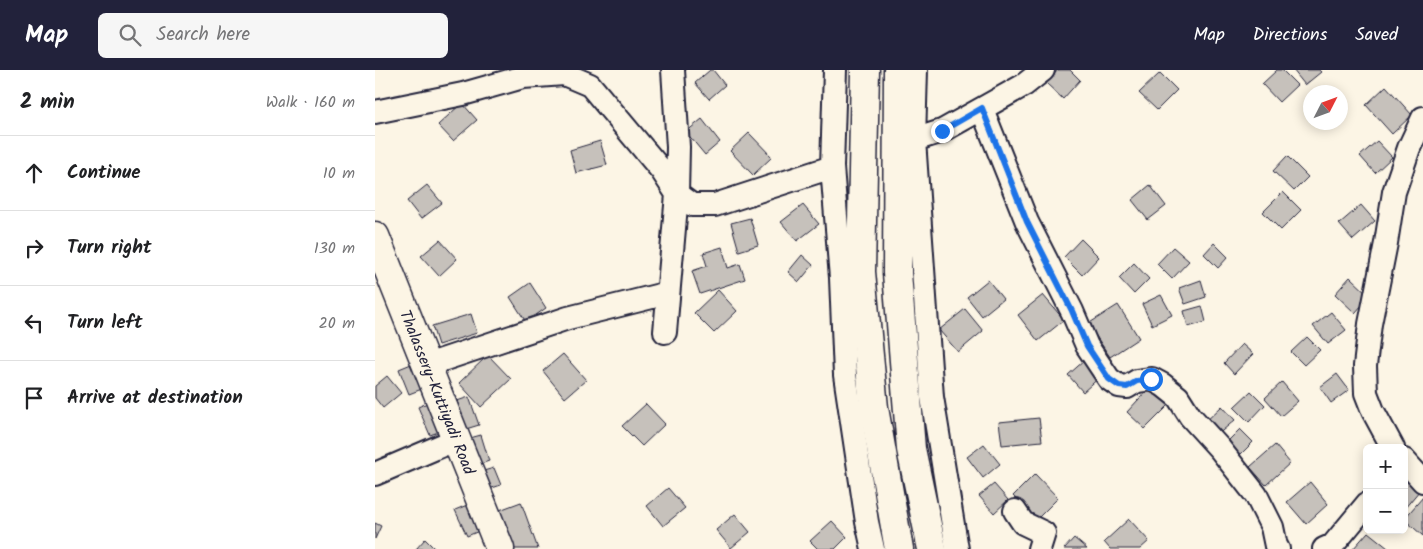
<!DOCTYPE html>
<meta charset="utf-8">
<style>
body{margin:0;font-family:Kalam,sans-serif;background:#f6f6f6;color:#202124}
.controls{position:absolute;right:15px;bottom:15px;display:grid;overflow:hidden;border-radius:8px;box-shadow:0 2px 12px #0003}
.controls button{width:45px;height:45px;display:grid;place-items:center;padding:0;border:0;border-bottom:1px solid #e0e0e0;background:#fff;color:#202124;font:25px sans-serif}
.compass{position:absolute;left:928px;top:15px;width:45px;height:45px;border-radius:50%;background:#fff;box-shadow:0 2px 12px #0003;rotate:48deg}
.stop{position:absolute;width:15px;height:15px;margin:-11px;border:4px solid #1a73e8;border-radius:50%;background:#fff}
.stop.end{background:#1a73e8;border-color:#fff;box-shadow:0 1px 5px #0008}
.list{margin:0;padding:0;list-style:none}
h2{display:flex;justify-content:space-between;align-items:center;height:65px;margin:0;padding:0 20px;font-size:21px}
h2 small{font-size:16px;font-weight:400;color:#757577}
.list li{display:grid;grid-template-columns:32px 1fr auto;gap:15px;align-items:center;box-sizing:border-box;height:75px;padding:0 20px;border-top:1px solid #e0e0e0}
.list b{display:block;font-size:19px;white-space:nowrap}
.list em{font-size:16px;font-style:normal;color:#757577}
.icon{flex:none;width:28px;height:28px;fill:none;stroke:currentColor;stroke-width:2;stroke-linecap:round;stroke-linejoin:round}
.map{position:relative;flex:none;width:1048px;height:479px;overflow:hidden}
header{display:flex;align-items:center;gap:30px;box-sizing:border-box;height:70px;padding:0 25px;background:#22223b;color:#fff}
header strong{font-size:24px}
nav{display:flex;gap:28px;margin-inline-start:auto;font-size:18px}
.search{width:350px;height:45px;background:#f6f6f6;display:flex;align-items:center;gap:12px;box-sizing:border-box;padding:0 18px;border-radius:8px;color:#757577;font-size:19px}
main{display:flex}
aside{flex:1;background:#fff}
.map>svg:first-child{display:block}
</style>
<header>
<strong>Map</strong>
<div class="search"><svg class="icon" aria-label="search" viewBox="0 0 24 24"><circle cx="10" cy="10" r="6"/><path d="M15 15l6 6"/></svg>Search here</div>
<nav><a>Map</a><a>Directions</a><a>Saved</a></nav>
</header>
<main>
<aside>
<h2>2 min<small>Walk · 160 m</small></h2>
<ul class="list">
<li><svg class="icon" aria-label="ahead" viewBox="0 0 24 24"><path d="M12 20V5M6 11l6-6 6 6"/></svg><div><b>Continue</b></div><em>10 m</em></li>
<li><svg class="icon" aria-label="right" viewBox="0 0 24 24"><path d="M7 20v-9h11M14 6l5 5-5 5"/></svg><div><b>Turn right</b></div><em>130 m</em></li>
<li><svg class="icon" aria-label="left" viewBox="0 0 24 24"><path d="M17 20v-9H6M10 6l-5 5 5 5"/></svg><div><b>Turn left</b></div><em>20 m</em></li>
<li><svg class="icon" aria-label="arrive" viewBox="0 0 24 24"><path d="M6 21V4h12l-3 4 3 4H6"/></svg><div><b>Arrive at destination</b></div></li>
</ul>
</aside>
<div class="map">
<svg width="1048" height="479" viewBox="0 0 1048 479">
<rect width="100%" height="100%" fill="#fcf5e5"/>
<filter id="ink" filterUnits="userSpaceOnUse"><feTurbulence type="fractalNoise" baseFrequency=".02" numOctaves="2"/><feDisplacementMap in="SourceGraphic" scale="10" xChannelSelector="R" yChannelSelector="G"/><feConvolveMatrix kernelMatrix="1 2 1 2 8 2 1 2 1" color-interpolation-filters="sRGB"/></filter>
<g filter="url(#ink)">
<path fill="#c6c1bb" stroke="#22223b" d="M335,0H338L350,15L334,29L320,13Z
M683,0H695L705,10L688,29L671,13Z
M902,0H907L922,15L904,32L887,14Z
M918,0H944L946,2L930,15Z
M785,3L802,20L782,40L764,23Z
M1011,16L1037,45L1017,64L991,35Z
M87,33L102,50L78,71L63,55Z
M327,49L345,72L330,85L311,62Z
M374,63L397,87L378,105L355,81Z
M225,71L232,95L201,103L195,80Z
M1002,71L1017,87L1000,103L985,86Z
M912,86L933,107L919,121L898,101Z
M52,115L67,133L46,149L32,131Z
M775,115L791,136L773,150L757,130Z
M908,122L926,140L906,160L888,142Z
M428,135L444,154L422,171L406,152Z
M986,135L1000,151L978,170L964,154Z
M375,148L383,175L364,181L356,153Z
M706,169L724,187L707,205L689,187Z
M65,170L82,189L64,206L46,186Z
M839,173L853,187L843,198L829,184Z
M347,177L353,198L365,194L370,209L325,224L317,201L332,196L328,183Z
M798,177L814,191L797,209L782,194Z
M427,185L438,195L424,212L413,202Z
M759,193L774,209L759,224L744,208Z
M975,207L995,226L980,243L960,224Z
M613,210L628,229L607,246L592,227Z
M826,210L831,227L810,234L804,218Z
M155,213L171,238L151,252L135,227Z
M343,220L362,241L339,263L319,243Z
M668,225L689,250L663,271L643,245Z
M786,225L797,245L777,255L767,234Z
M743,235L764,268L735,287L713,254Z
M827,236L831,252L813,257L809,241Z
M590,239L608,261L583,282L564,260Z
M956,242L971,260L953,274L938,256Z
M96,244L102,263L63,275L57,256Z
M932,267L945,280L929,295L916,282Z
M867,274L878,284L859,304L849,293Z
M188,284L211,310L190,328L168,301Z
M113,285L136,309L106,337L84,313Z
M711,289L726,306L708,322L693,305Z
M41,292L52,317L34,324L24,299Z
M962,304L974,320L956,333L945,317Z
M12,306L26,323L8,338L0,328V316Z
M907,312L923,331L906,346L890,328Z
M775,317L794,335L770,359L752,342Z
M876,321L890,335L874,352L859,337Z
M94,327L104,355L91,359L82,331Z
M57,331L69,360L55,365L43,337Z
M271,334L290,354L267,376L247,356Z
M847,336L860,350L841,366L829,353Z
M664,348L667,371L627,375L624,352Z
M865,359L878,372L862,388L849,375Z
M106,365L114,391L103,395L95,368Z
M609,374L625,394L608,408L592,387Z
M900,375L915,393L891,415L875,397Z
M119,398L126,415L111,420L105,402Z
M660,404L683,428L662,449L638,426Z
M1029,407L1045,420L1029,439Z
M935,412L953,434L931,454L912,432Z
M619,414L633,430L619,443L604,426Z
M293,418L310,438L288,456L272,436Z
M1048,427V466L1029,449Z
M146,432L163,479H136L122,441Z
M97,433L109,459L92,466L80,440Z
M360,444L375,462L356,478L341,460Z
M754,449L774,471L765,479H735L729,472Z
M457,451L472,467L460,479H443L435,471Z
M0,453L6,456L0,469Z
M993,462L1013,478L1012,479H978Z
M699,468L712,479H689Z
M50,469L60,479H41Z"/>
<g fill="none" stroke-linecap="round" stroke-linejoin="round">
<g stroke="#22223b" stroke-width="26">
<path id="minor" d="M460,0L457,97L466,208L470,305L492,452L498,479
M541,0L539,70L557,327L582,479
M607,39L652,152L697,241L712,276L734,309L744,316L752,317L762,311L777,309L788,315L803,327L815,346L845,379L881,425L897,457L901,476L903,479
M0,42L88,24L148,7L189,4L215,15L287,101L302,124L317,135H340L457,97
M539,70L567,61L649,15L668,0
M290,262L302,124L303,77L298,0
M52,295L193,248L293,223
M1018,378L998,341L991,323L990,296L995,254L1011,173L1019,122L1034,78L1048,48
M1029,390L1048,411
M0,404L82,369
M640,441L648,453L669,463L664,479
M949,479L958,475L992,434"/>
</g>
<g stroke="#22223b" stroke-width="31">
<path id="major" d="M0,166L125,479"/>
</g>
<g stroke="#22223b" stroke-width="31">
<path id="highway" d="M490,0L486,202L499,338L524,479
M523,0L522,203L536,379L557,479"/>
</g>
<use href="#minor" stroke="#fcf5e5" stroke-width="22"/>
<use href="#major" stroke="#fcf5e5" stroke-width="28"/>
<use href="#highway" stroke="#fcf5e5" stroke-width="28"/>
</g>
</g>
<g fill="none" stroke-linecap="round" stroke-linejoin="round" filter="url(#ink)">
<path stroke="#1a73e8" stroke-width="6" d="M567,61L607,38L652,152L697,241L712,276L734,309L744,316L752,317L762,311L776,309"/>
</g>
<g text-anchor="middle" stroke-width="4.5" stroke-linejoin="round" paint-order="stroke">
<g font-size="16" fill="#22223b" stroke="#fcf5e5">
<text transform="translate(63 322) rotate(68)" y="6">Thalassery-Kuttiyadi Road</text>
</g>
</g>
</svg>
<div class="controls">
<button>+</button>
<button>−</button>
</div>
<svg class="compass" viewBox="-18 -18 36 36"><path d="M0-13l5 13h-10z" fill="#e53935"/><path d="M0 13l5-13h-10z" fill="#757577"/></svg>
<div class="stop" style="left:776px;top:309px"></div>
<div class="stop end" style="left:567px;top:61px"></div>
</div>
</main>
